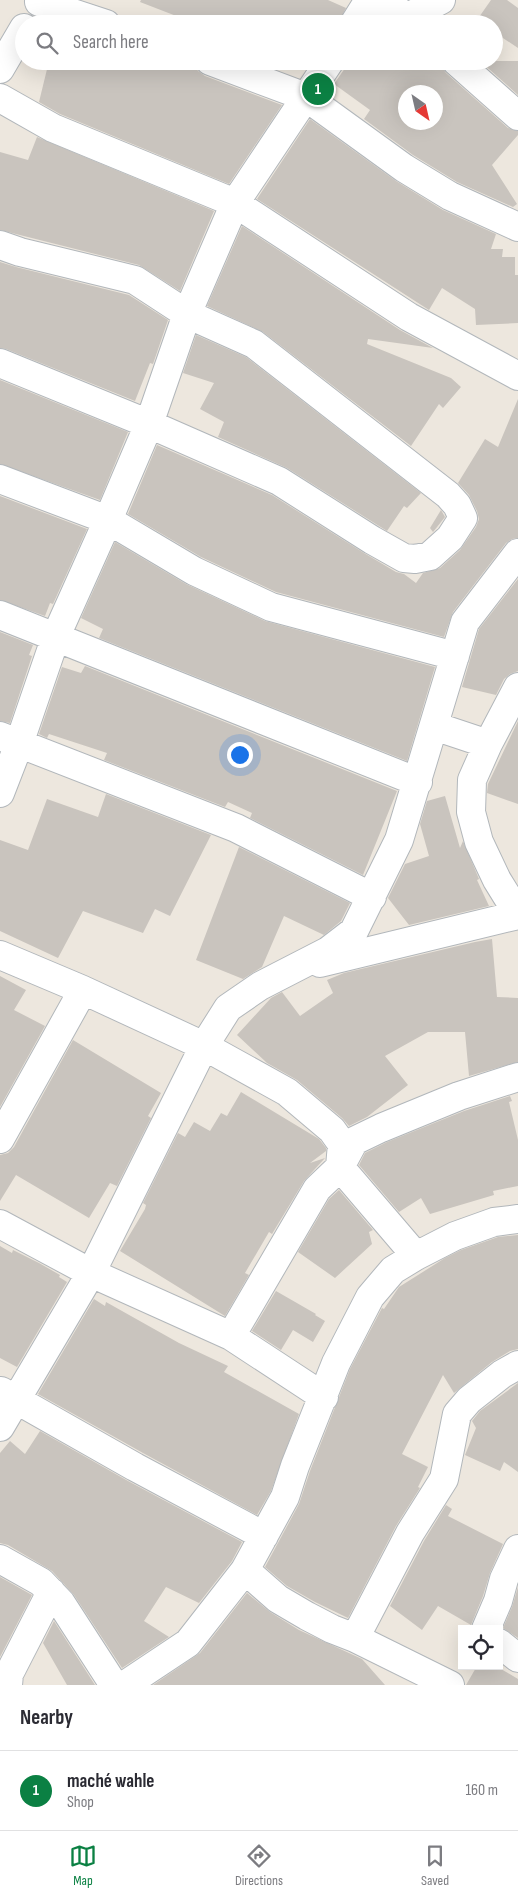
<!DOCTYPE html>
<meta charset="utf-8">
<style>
body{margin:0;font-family:"Sofia Sans Condensed",sans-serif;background:#f2f2f3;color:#2b2b33}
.controls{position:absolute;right:15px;bottom:15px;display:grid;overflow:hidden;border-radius:0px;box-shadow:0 5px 20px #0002}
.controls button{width:45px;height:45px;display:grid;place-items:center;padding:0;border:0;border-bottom:1px solid #e1e1e2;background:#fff;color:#2b2b33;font:25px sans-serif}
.compass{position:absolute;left:398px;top:85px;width:45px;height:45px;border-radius:50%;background:#fff;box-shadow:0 5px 20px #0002;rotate:146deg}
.you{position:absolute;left:239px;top:754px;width:18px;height:18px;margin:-12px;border:4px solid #fff;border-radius:50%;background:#1a73e8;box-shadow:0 0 0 8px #1a73e833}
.badge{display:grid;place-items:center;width:32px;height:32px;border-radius:50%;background:#0b8043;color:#fff;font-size:16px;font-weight:700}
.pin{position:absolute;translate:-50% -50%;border:2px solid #fff;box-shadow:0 1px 5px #0006}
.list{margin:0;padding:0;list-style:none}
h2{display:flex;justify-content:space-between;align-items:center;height:65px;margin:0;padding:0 20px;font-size:21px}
h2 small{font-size:16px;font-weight:400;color:#7c7c81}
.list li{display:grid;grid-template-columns:32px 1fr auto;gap:15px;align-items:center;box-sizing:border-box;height:80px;padding:0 20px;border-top:1px solid #e1e1e2}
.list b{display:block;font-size:19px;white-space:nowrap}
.list p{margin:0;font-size:16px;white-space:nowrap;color:#7c7c81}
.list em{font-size:16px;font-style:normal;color:#7c7c81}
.icon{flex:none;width:28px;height:28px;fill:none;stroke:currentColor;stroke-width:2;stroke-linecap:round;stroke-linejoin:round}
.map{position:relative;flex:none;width:518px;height:1685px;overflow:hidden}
.search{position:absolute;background:#fff;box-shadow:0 5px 20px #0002;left:15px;right:15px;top:15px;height:55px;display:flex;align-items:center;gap:12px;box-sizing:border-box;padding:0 18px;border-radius:28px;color:#7c7c81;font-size:19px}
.sheet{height:145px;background:#fff}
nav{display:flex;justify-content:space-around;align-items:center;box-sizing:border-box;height:70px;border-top:1px solid #e1e1e2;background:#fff;font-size:14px;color:#7c7c81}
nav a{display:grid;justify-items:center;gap:2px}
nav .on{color:#0b8043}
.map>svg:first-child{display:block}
</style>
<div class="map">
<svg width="518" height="1685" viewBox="0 0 518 1685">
<rect width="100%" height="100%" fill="#ede7de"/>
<path fill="#c9c4be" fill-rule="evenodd" d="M141,0H328L346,8L338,24H197L140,2Z
M491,0H507L518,8V48L494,32V24H482L477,20Z
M49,61H177L196,67L198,71L205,76L282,105L229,184L60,114L39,102Z
M350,61H441V66L446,73L508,128L518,131V135L492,165L517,204L513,207L457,182L413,155L364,119L370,110L334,84ZM406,92H436V122H406Z
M480,61H518V95Z
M310,119L396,181L443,210L496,234L491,249H503L502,257H515V275H518V323L476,325L475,309L442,288L429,310L257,199Z
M37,137L214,211L180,291L139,265L0,230V152L28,160Z
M242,226L400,330L433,348L368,339L367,344L451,378L461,387L443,408L439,404L411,446L263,332L207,306Z
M0,262L16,267L129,295L168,320L153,364L150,363L135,401L6,349L0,348Z
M196,335L246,357L421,493L407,508L404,506L387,531L287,468L218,437L224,422L200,409L214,383L183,373Z
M0,380L128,432L100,500L0,464Z
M518,399V538L512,539L506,543L453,612L444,637L276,592L201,557L128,514L157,445L272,495L364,553L396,572L404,574L416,583L423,573L440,568L460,550L476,527L479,519L477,511L469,495L458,483L485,439L498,447Z
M0,496L87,529L53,604L50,603L45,616L0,600Z
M441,510L445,517L433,532L430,528Z
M115,542L186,584L265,621L435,667L407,761L99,638L103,629L81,618Z
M518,579V671L510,674L504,679L496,695L462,687L479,629Z
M0,632L33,645L29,655L32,656L10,723L0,721Z
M85,666L397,791L363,875L250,818L252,813L228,802L225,807L104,760L107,753L49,734L47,738L39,734L62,667L81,673Z
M518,721V804L487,793L488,784Z
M106,794L211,835L170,916L155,909L143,933L83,911L58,958L0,931V840L28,850L47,799L98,817Z
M445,796L460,848L463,841L479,879L477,880L489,906L409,925L388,898L405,864L429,856L420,824L427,801Z
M239,847L350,903L341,921L324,935L284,916L262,967L243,979L196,960Z
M492,939L497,997L518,998V1062L469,1076L465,1032H428L385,1056L408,1085L367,1117L349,1126L342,1118L297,1080L267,1063L237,1035L271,998L282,992L300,1016L333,993L327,980L344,973L475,942Z
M0,976L26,990L14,1010L45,1026L0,1107Z
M73,1040L161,1093L148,1116L151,1118L117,1186L110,1183L89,1218L16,1175L0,1201V1155L8,1153L14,1147Z
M241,1092L319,1139L326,1148V1151L310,1163L325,1158L304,1181L272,1234L269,1232L245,1273L249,1275L225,1316L120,1251L145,1209L146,1205L143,1203L178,1133L185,1137L194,1122L210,1131L221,1113L227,1116Z
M510,1096L512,1101L509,1102L518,1140V1186L493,1191L494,1195L430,1214L421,1198L399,1212L359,1165L365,1153L387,1142L464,1111Z
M339,1190L373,1230L369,1232L372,1244L335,1278L298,1252L329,1199Z
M518,1235V1349L510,1351L492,1362L454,1393L443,1375L402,1454L428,1467L418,1487L420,1488L396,1526L348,1618L315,1602L287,1586L265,1567L299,1504L310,1471L350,1369L382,1308L384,1309L399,1287L445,1258L461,1250L498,1237Z
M0,1246L12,1253L13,1250L39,1263L60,1275L59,1277L67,1282L17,1367L0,1358Z
M276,1291L316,1314L315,1315L325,1321L313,1342L293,1330L281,1350L252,1331Z
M94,1299L105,1306L106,1302L179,1343L228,1366L224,1372L299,1414L271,1491L257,1515L143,1453L38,1394Z
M518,1383V1472L504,1462L500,1471L465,1455L476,1428L472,1421L480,1411Z
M40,1431L128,1481L242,1542L232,1561L199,1603L166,1587L144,1621L169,1637L122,1668L74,1595L52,1571L8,1545L0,1543V1453L10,1441L25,1454Z
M446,1505L452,1509L448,1516L503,1544L490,1573L483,1596L471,1625L438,1606L422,1630L390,1606L424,1541Z
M0,1577L32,1595L0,1657Z
M518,1587V1638L503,1628L512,1607Z
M247,1593L270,1612L299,1630L362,1659L385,1685H153L200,1653Z
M54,1621L95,1685H67L43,1643Z
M499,1663L503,1666L501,1669L518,1679V1685H466L477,1666H499Z"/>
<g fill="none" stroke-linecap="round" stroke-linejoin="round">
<g stroke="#b2b7bb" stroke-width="30">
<path id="minor" d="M379,0L408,17L416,24
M39,2L106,24
M408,17L441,0
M354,24L369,0
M210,61L306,97L404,168L450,196L518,227
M456,61L518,116
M0,69L24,28
M0,98L53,128L235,203L409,317L518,376
M0,245L20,252L135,280L187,314L254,344L448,495L457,505L463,518L450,538L430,556L415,559L404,558L372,540L279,481L149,424L0,363
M0,479L108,520L194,571L271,607L455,656
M0,615L418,782
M518,687L488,744L472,780L471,812L479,842L497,880L518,914
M434,726L488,744
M0,736L236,828L372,897
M0,793L19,744L56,636L108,520L149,424L187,314L235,203L330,61
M0,955L83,990L204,1046L287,1092L332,1130L342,1144L340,1167L416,1256
M320,963L518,915
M0,1139L83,990
M0,1224L91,1273L231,1336L324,1397
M231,1336L317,1189L340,1167L354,1141L381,1128L459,1096L518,1077
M1,1391L135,1467L264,1536
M0,1427L91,1273L204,1046L228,1008L260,986L328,951L354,931L399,840L465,622L518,553
M0,1559L41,1582L61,1603L114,1685
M245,1570L278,1599L307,1616L332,1629L355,1638L450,1685
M486,1629L498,1601L504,1579L518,1549
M355,1638L410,1533L444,1479L457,1414L469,1400L502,1374L518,1365
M499,1643L518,1658
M8,1685L9,1674L51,1592
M125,1685L188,1643L245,1570L285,1497L295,1466L336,1363L370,1297L393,1270L416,1256L455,1236L494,1222L518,1219"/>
</g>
<use href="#minor" stroke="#fff" stroke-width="28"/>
</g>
</svg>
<div class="controls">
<button><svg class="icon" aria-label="locate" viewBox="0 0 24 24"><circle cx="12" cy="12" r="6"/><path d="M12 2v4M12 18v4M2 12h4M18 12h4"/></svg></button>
</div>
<svg class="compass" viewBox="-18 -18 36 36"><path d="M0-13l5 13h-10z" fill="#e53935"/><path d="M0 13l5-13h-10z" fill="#7c7c81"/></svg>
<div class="you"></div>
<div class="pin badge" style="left:318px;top:89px">1</div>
<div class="search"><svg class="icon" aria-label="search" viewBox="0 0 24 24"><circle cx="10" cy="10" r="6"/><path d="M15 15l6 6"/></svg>Search here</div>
</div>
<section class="sheet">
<h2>Nearby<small></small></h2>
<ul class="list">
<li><span class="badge">1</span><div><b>maché wahle</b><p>Shop</p></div><em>160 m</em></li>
</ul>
</section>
<nav>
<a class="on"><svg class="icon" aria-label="map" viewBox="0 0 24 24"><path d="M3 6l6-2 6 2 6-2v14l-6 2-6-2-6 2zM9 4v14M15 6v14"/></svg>Map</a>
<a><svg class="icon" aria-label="directions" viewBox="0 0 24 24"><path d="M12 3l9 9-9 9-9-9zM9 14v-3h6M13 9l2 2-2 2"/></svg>Directions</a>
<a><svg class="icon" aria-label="saved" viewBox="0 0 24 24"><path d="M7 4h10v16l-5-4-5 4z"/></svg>Saved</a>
</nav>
